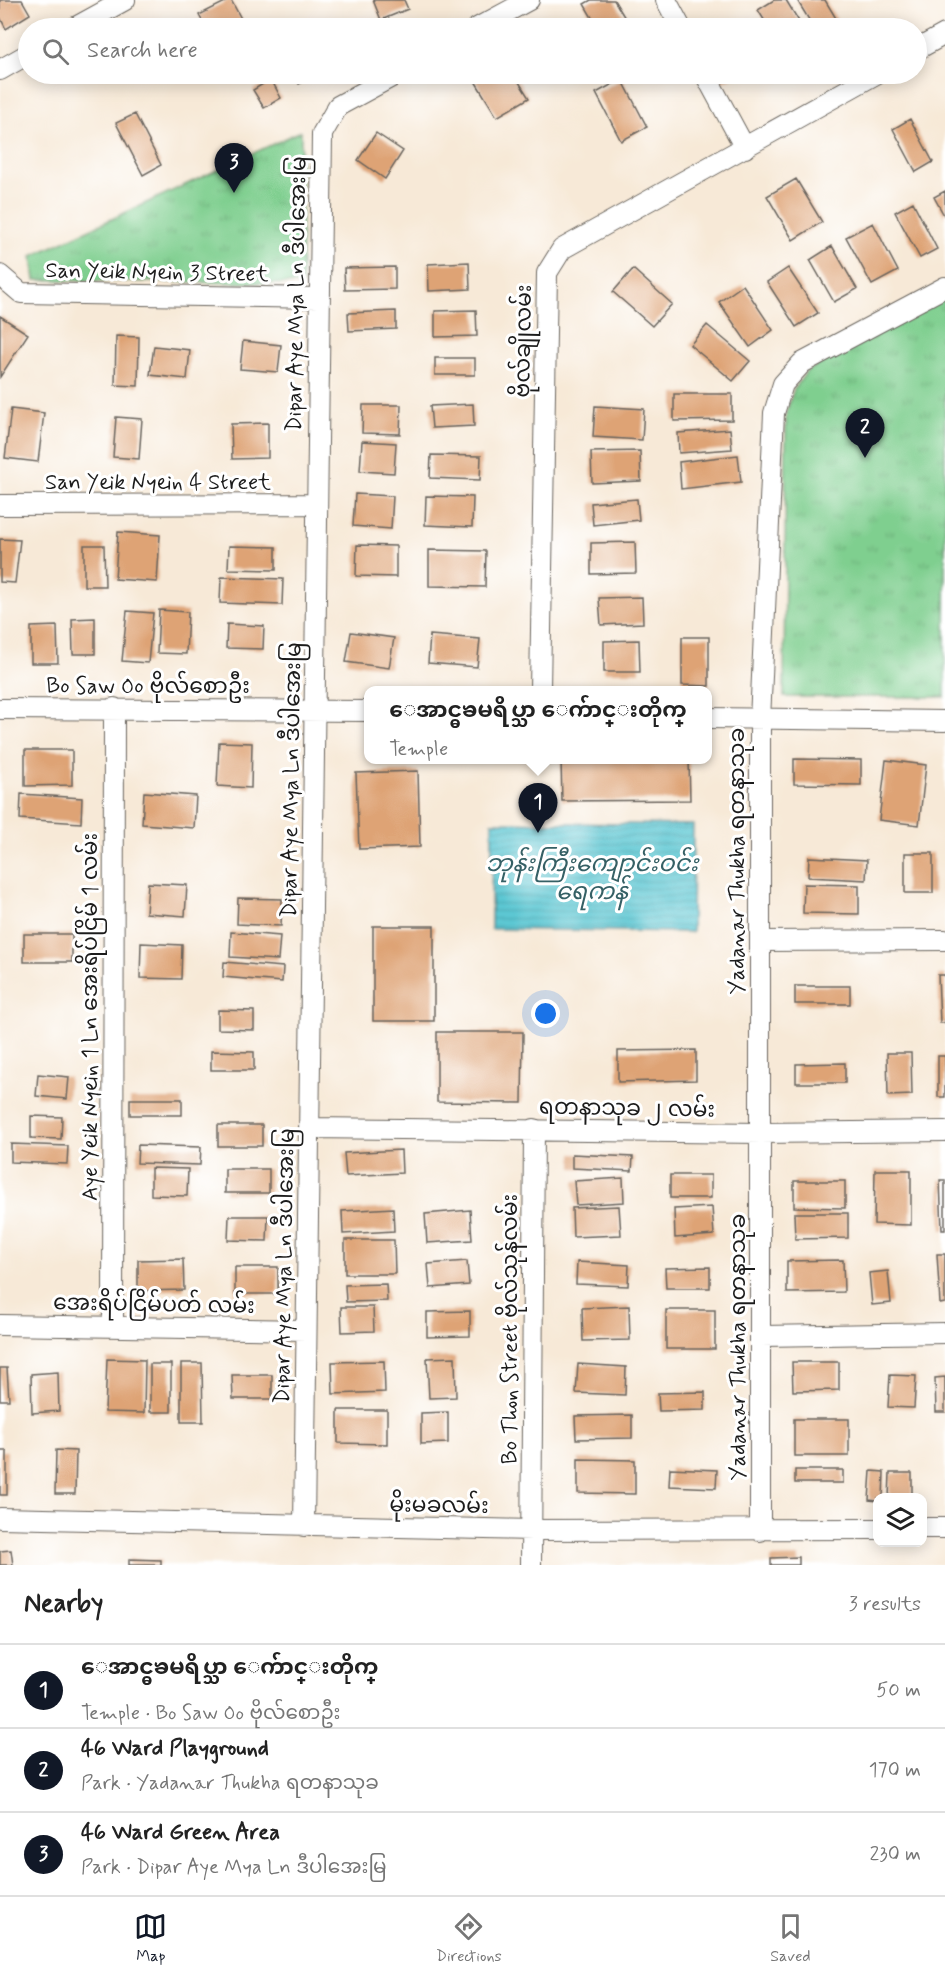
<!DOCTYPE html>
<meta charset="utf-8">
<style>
body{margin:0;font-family:Mynerve,"Noto Sans Myanmar",sans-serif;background:#f2f2f2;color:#222}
.controls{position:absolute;right:18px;bottom:18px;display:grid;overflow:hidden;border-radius:12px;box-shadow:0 3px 15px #0003}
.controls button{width:54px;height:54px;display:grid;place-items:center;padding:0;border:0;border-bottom:2px solid #e0e0e0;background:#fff;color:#222;font:30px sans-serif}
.you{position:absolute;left:546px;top:1014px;width:21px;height:21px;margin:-15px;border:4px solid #fff;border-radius:50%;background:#1a73e8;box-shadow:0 0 0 9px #1a73e833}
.badge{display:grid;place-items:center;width:39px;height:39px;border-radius:50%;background:#111827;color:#fff;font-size:20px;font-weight:700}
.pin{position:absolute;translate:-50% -50px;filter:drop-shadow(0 2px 3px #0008)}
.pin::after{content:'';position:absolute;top:32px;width:21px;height:18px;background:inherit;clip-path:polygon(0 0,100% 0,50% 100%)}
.popup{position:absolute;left:364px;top:686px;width:348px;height:78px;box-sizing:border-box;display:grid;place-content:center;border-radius:12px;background:#fff;filter:drop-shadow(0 2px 4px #0005);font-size:20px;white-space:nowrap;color:#767676}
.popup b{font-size:22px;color:#222}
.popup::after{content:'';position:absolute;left:50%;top:100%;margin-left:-12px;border:12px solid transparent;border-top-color:#fff}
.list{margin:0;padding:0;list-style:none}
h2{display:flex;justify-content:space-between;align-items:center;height:78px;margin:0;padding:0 24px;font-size:26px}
h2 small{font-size:20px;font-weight:400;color:#767676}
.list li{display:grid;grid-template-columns:39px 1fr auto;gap:18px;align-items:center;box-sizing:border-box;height:84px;padding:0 24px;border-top:2px solid #e0e0e0}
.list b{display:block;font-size:22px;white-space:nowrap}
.list p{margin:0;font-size:20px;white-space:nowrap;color:#767676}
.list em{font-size:20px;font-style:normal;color:#767676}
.icon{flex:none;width:33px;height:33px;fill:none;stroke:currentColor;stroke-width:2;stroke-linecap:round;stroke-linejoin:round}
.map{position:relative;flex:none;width:945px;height:1565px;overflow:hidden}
.search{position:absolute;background:#fff;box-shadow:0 3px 15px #0003;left:18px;right:18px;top:18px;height:66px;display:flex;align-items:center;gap:15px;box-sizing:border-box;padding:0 21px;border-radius:33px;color:#767676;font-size:22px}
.sheet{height:330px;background:#fff}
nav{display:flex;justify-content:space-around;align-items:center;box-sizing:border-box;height:84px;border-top:2px solid #e0e0e0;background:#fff;font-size:16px;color:#767676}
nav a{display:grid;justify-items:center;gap:3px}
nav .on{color:#111827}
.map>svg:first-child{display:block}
</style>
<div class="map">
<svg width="945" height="1565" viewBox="0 0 945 1565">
<defs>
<pattern id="grass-tufts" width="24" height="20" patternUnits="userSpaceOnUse" patternTransform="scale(1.5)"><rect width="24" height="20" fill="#7fcf8f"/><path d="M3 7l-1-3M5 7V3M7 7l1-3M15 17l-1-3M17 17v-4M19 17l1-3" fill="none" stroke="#6db17b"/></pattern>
<pattern id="water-rules" width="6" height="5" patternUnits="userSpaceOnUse" patternTransform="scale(1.5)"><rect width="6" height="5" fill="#5bc7d3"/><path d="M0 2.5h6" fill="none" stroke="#4faab5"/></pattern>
</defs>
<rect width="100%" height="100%" fill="#fff"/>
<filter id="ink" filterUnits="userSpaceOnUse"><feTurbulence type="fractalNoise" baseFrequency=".0167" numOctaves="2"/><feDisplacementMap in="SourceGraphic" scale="12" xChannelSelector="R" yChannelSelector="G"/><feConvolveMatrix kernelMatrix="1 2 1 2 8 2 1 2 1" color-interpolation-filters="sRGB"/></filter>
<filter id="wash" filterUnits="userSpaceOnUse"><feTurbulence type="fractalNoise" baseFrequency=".008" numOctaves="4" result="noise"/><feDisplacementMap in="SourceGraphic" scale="24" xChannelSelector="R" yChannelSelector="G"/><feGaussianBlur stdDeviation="1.35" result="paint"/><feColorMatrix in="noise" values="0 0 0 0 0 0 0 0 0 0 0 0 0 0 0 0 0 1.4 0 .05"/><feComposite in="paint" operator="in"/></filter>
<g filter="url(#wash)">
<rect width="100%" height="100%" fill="#f7e9d7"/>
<path fill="url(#grass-tufts)" stroke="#4e7656" stroke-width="1.5" d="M301,131L302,284L35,280L32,256Z
M945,297V697H784L786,413L794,389L807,371Z"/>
<path fill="url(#water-rules)" stroke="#3c7278" stroke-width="1.5" d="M492,822L693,825L692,932L491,929Z"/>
<g id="blocks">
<path fill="#dea375" d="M0,0H22L30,14L6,29L0,17Z
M229,0H231L246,28H206L199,15Z
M373,0H404L408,9L381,20Z
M591,0H614L631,28H598L584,4Z
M774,0H786L803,28H769L758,10Z
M797,0H825L840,25L834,28H814Z
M726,21L730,28H711Z
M294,74H319L299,84Z
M487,74H514L529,98L497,117L475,81Z
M717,74H740L722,82Z
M271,79L281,98L264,108L253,90Z
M622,79L647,127L621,141L596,93Z
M135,114L161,165L143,175L116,123Z
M910,119L933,162L916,172L893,129Z
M376,133L403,151L385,179L358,160Z
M796,179L822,222L793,240L767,196Z
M945,191V217L934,197Z
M913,202L937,249L920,258L895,212Z
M873,223L898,271L872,285L846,237Z
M832,246L857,289L834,302L810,260Z
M469,262L470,289L429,291L428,264Z
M395,267V289L345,290L344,268Z
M788,268L818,313L796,327L767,282Z
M633,269L672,304L652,326L613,292Z
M743,285L773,330L750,347L719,302Z
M476,310L477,336L435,337V311Z
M396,311V329L349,331L348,313Z
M0,316L28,334L0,377Z
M707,325L750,361L733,381L690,345Z
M116,336L139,337L138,386L115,385Z
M243,341L281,345L278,372L240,369Z
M154,346L190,350L187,379L150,375Z
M435,358H475V375H435Z
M674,394H732V420L674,421Z
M473,404L474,426L432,428L430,406Z
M363,405H401L400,434L362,433Z
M595,406L644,409L642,440L593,437Z
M11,409L44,413L38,462L5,458Z
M116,417L142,419L139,459L113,457Z
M268,423V458L232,459L231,424Z
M730,429L732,449L679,453L678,433Z
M362,441L396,443L394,473L360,471Z
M640,451L641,481L592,483L591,452Z
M431,455L481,456L480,480L430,478Z
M738,455L741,482L681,489L679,462Z
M355,494L393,496L391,529L353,526Z
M426,496L473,497L472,527L425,525Z
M637,499L639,520L593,525L591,503Z
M118,532L160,535L157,582L115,579Z
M0,539L20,540L15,583L0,582Z
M635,542L636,573L591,574V543Z
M84,545H104L105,586H84Z
M357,545L396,546V577L356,576Z
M229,546L276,547V570L228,569Z
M429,550L486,551L485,587L429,586Z
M221,577L283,579L282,605L220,603Z
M642,597L643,623L601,625L599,598Z
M159,610L188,612L186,654L157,653Z
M127,611L153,613L148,663L122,661Z
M95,618V654H73L72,619Z
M227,624L264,626L263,649L226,648Z
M57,626L58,663H31V627Z
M351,632L394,638L389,668L346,662Z
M430,635L480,639L477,667L428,663Z
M682,637H709V686L682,685Z
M639,640L640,672H604V641Z
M219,742L252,743L251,788L217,786Z
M25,750H72V785L25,786Z
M794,759L861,760V785L794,784Z
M561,760H689L690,800L562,801Z
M886,760L926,765L919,825L879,820Z
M418,771L420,847L359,849L356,773Z
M144,792L196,796L194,828L142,824Z
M21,794L82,798L81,823L20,819Z
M905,853H933V893H905Z
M809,857L867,860L866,880L808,877Z
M148,883L187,885L185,916L146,913Z
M804,884L859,885V914L803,913Z
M238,898L282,899L281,926L237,924Z
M373,926H434V1021H373Z
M231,932L280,936L278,960L230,957Z
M24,934H72V962H24Z
M141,943L182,945L181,979L140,978Z
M224,962L283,967L282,982L223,977Z
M938,975H945V1023H940Z
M795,986H850V1004H795Z
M218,1010L254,1011V1030L218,1029Z
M437,1032H523L522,1103L437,1102Z
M696,1050V1080L618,1082V1051Z
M211,1051L254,1052V1070H211Z
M887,1053H911L912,1095L888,1096Z
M938,1056H945V1097H938Z
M845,1063V1083H796V1064Z
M38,1074L69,1077L67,1099L36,1096Z
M130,1099H182V1115H130Z
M31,1116L62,1117L61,1139L31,1138Z
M218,1125H262V1146H218Z
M11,1144L68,1146L67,1164L11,1162Z
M138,1145L201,1147L200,1165L137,1163Z
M401,1150L402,1173L346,1176L344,1153Z
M572,1154L633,1157L632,1171L572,1168Z
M151,1168L188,1169L187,1196L151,1195Z
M225,1169H269V1193H225Z
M875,1170H911V1225L874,1224Z
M670,1175H711V1198H670Z
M623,1178L624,1202L576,1205L574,1181Z
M940,1180H945V1230H942Z
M794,1181H845V1208L794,1207Z
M619,1206L621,1235L573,1237L572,1208Z
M712,1207L714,1235L675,1238L674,1209Z
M393,1208L394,1231L343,1234L342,1211Z
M470,1210L472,1240L427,1243L425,1214Z
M794,1213H848V1238L795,1239Z
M229,1216H268L267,1241L228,1240Z
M345,1240H394L395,1274H345Z
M937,1254H945V1303L940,1304Z
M183,1259L184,1290L138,1291V1260Z
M843,1260L844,1292L787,1293V1261Z
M467,1261L469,1285L430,1288L428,1264Z
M577,1262L629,1265L628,1286L576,1284Z
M235,1267H278V1294H235Z
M710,1267V1288H666L665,1268Z
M888,1271L891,1303L872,1305L869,1273Z
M386,1284L387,1301L346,1302L345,1285Z
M629,1306L630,1340L583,1341L582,1308Z
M341,1307H373L374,1331L342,1332Z
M666,1310H715V1349H666Z
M470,1311V1336L427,1337V1312Z
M455,1357L456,1397L429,1398L427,1358Z
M107,1359L145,1360L144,1413L105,1412Z
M384,1361L385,1392L333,1394L332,1362Z
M792,1362H839V1390L793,1391Z
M181,1363H202L203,1422H181Z
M150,1364H171V1412H150Z
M578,1364L626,1367L625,1395L576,1393Z
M0,1368H7L9,1400H0Z
M58,1372L59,1411L32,1413L31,1374Z
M232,1375H272V1399H233Z
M890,1375L916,1376L914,1408L888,1407Z
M945,1377V1412H936L935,1378Z
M705,1392V1410L659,1411L658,1393Z
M338,1410H387V1444L338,1443Z
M448,1412V1443L421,1444V1413Z
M632,1415V1438L576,1439L575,1416Z
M794,1419H849V1456H794Z
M56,1450L76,1451L75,1494H55Z
M0,1451H7V1495H0Z
M578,1459L635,1460V1494L578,1493Z
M670,1468L717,1470L716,1488L669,1486Z
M795,1470H843V1483H795Z
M871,1471L884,1472L883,1498H878V1501L869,1500Z
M890,1473H912V1498H889Z
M11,1550L13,1565H0V1551Z
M799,1557V1565H771V1558Z
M129,1559L161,1560V1565H129Z"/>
</g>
</g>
<g filter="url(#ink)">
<use href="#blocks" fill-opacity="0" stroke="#69645d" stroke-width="1.5"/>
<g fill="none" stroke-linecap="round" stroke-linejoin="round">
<g stroke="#69645d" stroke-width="22">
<path id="minor" d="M666,0L681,28
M74,28L125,0
M477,28L529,0
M916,50L945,34
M0,70L28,54
M705,74L745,148
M0,275L21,293L319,298
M0,505L317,504
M540,690L547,273L562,249L876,74
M0,709L368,711
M708,718L945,721
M760,941L945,940
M309,1128L761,1133L945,1131
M0,1325L306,1330
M113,1326L114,708
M762,1336L945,1333
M0,1518L532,1530L878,1529
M304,1526L322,134L338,106L397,74
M922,1528H945
M760,1531V720L774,413L783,384L802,363L945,287
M531,1565L534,1129"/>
</g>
<use href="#minor" stroke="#fff" stroke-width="20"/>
</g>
</g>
<g text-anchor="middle" stroke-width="6" stroke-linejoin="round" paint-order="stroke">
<g font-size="22" fill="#1c1c1c" stroke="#fff">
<text transform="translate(157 271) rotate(1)" y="8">San Yeik Nyein 3 Street</text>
<text transform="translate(295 294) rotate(-89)" y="8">Dipar Aye Mya Ln ဒီပါအေးမြ</text>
<text transform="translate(522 341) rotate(-89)" y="8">ဗိုလ်ချိုလမ်း</text>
<text x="158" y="489">San Yeik Nyein 4 Street</text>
<text x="148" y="693">Bo Saw Oo ဗိုလ်စောဦး</text>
<text transform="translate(290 780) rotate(-89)" y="8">Dipar Aye Mya Ln ဒီပါအေးမြ</text>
<text transform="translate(736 861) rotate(-90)" y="8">Yadanar Thukha ရတနာသုခ</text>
<text transform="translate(89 1017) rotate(-90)" y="8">Aye Yeik Nyein 1 Ln အေးရိပ်ငြိမ် 1 လမ်း</text>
<text transform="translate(627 1107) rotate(1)" y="8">ရတနာသုခ ၂ လမ်း</text>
<text transform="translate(283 1266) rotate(-89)" y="8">Dipar Aye Mya Ln ဒီပါအေးမြ</text>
<text transform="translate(154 1303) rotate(1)" y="8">အေးရိပ်ငြိမ်ပတ် လမ်း</text>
<text transform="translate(509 1329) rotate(-90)" y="8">Bo Thon Street ဗိုလ်သုန်လမ်း</text>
<text transform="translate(737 1347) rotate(-90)" y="8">Yadanar Thukha ရတနာသုခ</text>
<text transform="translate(439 1504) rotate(1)" y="8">မိုးမခလမ်း</text>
</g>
<g font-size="24" font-style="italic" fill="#356065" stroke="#fff">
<text x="592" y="871">ဘုန်းကြီးကျောင်းဝင်း<tspan x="592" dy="28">ရေကန်</tspan></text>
</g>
</g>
</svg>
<div class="controls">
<button><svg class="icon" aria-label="layers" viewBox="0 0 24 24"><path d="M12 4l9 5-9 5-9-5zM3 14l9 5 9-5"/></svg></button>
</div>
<div class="you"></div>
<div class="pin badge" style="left:538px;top:833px">1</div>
<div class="popup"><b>ေအာင္ဓၶမရိပ္သာ ေက်ာင္းတိုက္</b>Temple</div>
<div class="pin badge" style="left:865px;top:458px">2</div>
<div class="pin badge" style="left:234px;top:193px">3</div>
<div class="search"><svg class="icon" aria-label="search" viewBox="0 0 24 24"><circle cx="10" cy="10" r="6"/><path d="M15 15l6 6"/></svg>Search here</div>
</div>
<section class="sheet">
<h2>Nearby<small>3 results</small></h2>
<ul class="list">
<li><span class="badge">1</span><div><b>ေအာင္ဓၶမရိပ္သာ ေက်ာင္းတိုက္</b><p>Temple · Bo Saw Oo ဗိုလ်စောဦး</p></div><em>50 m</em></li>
<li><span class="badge">2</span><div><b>46 Ward Playground</b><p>Park · Yadanar Thukha ရတနာသုခ</p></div><em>170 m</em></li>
<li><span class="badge">3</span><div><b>46 Ward Green Area</b><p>Park · Dipar Aye Mya Ln ဒီပါအေးမြ</p></div><em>230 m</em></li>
</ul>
</section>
<nav>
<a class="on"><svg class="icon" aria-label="map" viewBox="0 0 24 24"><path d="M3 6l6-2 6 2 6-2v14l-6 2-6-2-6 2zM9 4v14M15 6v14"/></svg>Map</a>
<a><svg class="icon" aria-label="directions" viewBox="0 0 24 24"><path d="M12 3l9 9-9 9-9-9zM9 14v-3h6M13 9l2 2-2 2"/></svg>Directions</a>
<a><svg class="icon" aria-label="saved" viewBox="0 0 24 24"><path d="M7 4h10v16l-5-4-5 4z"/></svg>Saved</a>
</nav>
